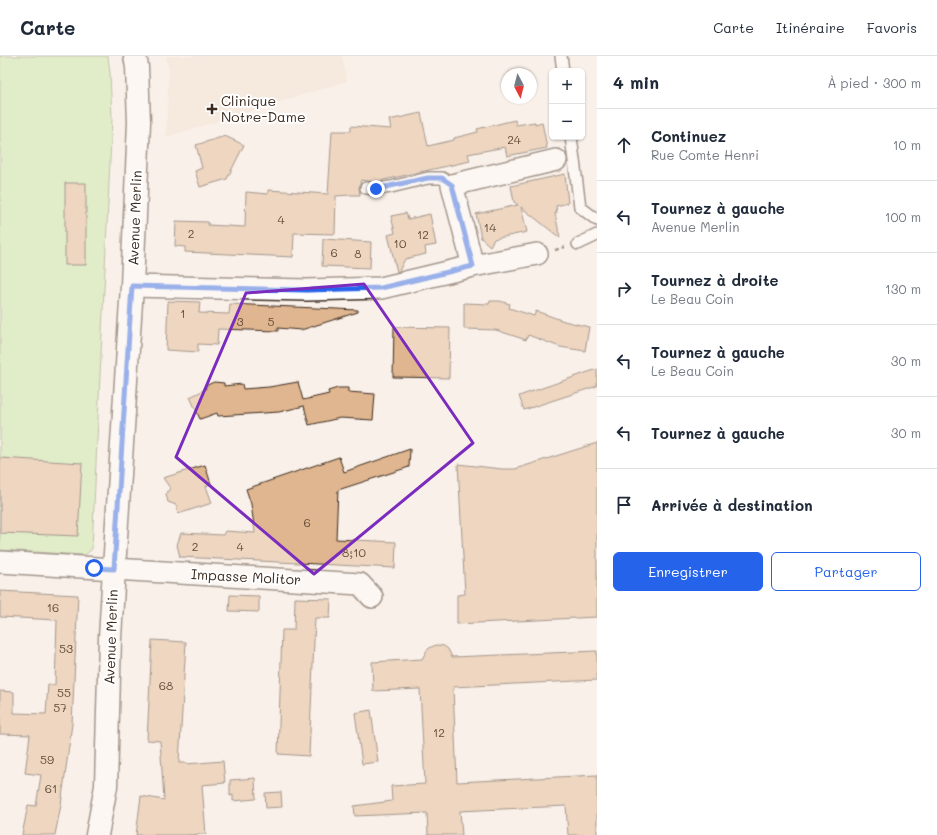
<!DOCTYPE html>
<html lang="fr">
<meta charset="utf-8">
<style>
body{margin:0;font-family:Mali,sans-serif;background:#f6f6f7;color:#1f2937}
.controls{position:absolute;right:12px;top:12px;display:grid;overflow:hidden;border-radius:6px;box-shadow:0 1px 3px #0004}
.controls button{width:36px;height:36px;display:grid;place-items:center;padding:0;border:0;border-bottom:1px solid #e0e1e3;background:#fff;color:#1f2937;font:20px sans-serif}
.compass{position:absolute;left:501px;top:12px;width:36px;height:36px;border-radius:50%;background:#fff;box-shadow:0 1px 3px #0004;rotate:173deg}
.stop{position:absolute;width:12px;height:12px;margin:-9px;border:3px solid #2563eb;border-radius:50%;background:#fff}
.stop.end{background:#2563eb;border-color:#fff;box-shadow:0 1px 4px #0008}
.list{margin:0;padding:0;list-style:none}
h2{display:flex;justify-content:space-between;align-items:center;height:52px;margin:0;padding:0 16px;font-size:17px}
h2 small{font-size:13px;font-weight:400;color:#747a83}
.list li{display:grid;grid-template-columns:26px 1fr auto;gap:12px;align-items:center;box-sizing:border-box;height:72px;padding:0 16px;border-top:1px solid #e0e1e3}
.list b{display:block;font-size:15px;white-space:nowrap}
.list p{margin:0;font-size:13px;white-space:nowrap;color:#747a83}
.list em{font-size:13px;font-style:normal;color:#747a83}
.actions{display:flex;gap:8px;padding:12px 16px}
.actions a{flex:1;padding:9px 0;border:1px solid #2563eb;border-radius:6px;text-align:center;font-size:14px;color:#2563eb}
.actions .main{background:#2563eb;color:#fff}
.icon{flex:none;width:22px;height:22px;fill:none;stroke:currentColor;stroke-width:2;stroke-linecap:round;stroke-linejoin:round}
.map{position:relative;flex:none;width:597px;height:779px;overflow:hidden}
header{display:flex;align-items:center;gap:24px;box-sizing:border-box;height:56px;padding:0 20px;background:#fff;border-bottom:1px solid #e0e1e3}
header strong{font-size:19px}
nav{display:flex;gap:22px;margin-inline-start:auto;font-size:14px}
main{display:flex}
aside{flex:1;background:#fff}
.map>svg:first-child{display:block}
</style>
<header>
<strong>Carte</strong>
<nav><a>Carte</a><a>Itinéraire</a><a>Favoris</a></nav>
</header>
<main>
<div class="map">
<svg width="597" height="779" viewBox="0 0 597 779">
<rect width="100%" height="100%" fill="#f9f0e9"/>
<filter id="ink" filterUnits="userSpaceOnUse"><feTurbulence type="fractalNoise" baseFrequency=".025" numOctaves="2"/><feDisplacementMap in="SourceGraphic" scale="8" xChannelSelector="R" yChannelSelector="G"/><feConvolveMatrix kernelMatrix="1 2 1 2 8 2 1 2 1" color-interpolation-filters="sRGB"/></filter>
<g filter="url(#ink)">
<path fill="#f1dfce" d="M166,0H342L347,25L166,81L169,13Z"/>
<path fill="#c3e7a2" stroke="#7f8860" d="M0,0H108L110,17L112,62L92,493L85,499L0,494Z"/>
<path fill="#dfb68f" stroke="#3b2a1e" d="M421,57L428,90L454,84V82L478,76L477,73L515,64L516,69L535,66V68L542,66L547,92L507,100L505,91L468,98L470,105L375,126L361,124L359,132L360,139H350L336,140L335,178L294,177L293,201L185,196V191L175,190L176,165L208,166V169L245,171L246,136L268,138V134L328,138L332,75H351V70L391,73L389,64Z
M225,80L244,89L227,123L200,131L195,115L202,112L196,89Z
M565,118L568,147L556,150L557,157H555L560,182L521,151L527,176L494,183L490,190L481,182L476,158L518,149L514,146L511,130Z
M65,127H86V209H65Z
M406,157L408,163L430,158L436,189L425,191L426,198L405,203L399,215L397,216L388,179L395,177L391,160Z
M323,183L371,186L370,212L322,210Z
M168,245L200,246L199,257L229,258L230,248L358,254V256L301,274L278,272V275L218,273L217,289L198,288V296L166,294Z
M490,245H500L510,248L509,252L534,260L536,255L564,265L589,271L585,295L560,291L528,279L526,284L496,274L464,273V247L489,248Z
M394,271L450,272L449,322L393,321Z
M597,313V330L524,354L519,340Z
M214,326L224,327V330L242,328L243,333L269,331L298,326L303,344L329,338L328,335L338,332H348V336L375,338L373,364L340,362L309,369L304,350L279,356L218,360L217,357L200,363L190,341L206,333L205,330Z
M597,387V561L457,568V539L465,538L458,408L502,413H515Z
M410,393L409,411L338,434L336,483L396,486L395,512L180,501L177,489L181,477L223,479L225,475L255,477L251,448L246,433L339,401L344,416Z
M0,402L82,407L78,480L0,477Z
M205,409L211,428L206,430L212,447L178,458L176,449L168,446L166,438L170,432L163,422Z
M0,535L78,539L72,668L61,749L55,779H22L28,749L36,750L41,719L25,717L30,679L0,678V635L14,636V657L46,658L48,628L55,629L57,564L0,561Z
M230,539L259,540V556L229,555Z
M295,542L331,543L330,562H315L309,700L278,698L282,574H294Z
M152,584L186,586L179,707H186V708L223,705L225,727L202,729L206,778L184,779H136L141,740L164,744L160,685L147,684Z
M436,589L444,590L448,593L452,601L597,595V624L453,631L457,726L597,719V779H568L566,750L460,755L462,779H428L427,757L355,760L354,750L392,745L391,730L425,728L420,633L373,635L372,606L422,603L427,594L431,591Z
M371,654L378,706L362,708L355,657Z
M255,722L256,743L233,745V739L230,740V724Z
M281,736L282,751L266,752L265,737Z"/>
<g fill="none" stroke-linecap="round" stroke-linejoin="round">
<g stroke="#3b2a1e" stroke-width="14">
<path id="lane" d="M561,0L563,15
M571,81L580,151L597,164
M366,132L377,133L391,131L428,122H442L452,129
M578,188L597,179"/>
</g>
<g stroke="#3b2a1e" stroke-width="24">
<path id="street" d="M473,210L452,129L556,104
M132,230L307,234L381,232L473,210L537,198
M0,506L360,528L372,541"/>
</g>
<g stroke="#3b2a1e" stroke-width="25">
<path id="secondary" d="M97,779L106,730L110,582L114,513L132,230L139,66L137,11L135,0"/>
</g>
<path stroke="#3b2a1e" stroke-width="2.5" stroke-dasharray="4 3" stroke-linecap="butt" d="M555,194L565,191"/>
<use href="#lane" stroke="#fff" stroke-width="11"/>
<use href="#street" stroke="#fff" stroke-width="21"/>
<use href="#secondary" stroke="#fff" stroke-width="22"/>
</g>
</g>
<g fill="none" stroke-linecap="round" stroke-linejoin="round" filter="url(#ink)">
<path stroke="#2563eb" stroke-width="5" d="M94,512L114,513L132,230L307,234L381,232L473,210L452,129L442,122H428L376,133"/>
</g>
<path d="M0 0H597V779H0ZM364,228L473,387L314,518L176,401L246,237Z" fill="#f9f0e9" fill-opacity=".55" fill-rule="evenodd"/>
<path fill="none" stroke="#7b2cbf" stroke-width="3" stroke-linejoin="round" d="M364,228L473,387L314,518L176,401L246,237Z"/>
<path fill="#3b2a1e" stroke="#fff" stroke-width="1.5" d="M210 47h4v4h4v4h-4v4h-4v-4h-4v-4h4z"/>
<g text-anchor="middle" stroke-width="4" stroke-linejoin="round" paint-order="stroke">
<g font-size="12" fill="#644d3a">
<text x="514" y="88">24</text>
<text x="281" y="168">4</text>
<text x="490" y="176">14</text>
<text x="191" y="182">2</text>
<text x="423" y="183">12</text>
<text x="400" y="192">10</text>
<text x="334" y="201">6</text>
<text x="358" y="202">8</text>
<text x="183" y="262">1</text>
<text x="240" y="270">3</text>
<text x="271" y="270">5</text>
<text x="307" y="471">6</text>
<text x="195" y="495">2</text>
<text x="240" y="495">4</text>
<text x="354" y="501">8;10</text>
<text x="53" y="556">16</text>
<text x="66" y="597">53</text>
<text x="166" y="634">68</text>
<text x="64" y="641">55</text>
<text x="60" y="656">57</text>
<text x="439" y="681">12</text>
<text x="47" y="708">59</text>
<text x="51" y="737">61</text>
</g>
<g font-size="14" fill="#3b2a1e" stroke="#fff" text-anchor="start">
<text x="221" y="50">Clinique<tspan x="221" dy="16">Notre-Dame</tspan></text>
</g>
<g font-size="14" fill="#3b2a1e" stroke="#fff">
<text transform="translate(135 162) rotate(-88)" y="5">Avenue Merlin</text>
<text transform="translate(246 521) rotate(3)" y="5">Impasse Molitor</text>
<text transform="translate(111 581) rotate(-88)" y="5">Avenue Merlin</text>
</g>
</g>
</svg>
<div class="controls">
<button>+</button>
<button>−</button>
</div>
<svg class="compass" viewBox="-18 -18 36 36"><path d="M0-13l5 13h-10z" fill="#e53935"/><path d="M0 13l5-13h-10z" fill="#747a83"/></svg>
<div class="stop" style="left:94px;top:512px"></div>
<div class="stop end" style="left:376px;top:133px"></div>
</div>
<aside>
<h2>4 min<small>À pied · 300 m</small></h2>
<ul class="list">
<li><svg class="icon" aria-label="ahead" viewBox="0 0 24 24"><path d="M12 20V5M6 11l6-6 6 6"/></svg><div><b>Continuez</b><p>Rue Comte Henri</p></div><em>10 m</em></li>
<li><svg class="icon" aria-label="left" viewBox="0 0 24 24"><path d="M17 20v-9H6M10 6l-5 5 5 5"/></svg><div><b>Tournez à gauche</b><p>Avenue Merlin</p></div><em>100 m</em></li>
<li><svg class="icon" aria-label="right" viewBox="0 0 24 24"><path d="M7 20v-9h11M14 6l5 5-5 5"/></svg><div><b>Tournez à droite</b><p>Le Beau Coin</p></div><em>130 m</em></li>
<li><svg class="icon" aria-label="left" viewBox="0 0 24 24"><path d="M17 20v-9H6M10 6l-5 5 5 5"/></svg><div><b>Tournez à gauche</b><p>Le Beau Coin</p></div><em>30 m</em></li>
<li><svg class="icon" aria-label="left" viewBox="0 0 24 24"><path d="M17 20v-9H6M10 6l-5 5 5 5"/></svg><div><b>Tournez à gauche</b></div><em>30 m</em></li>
<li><svg class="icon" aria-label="arrive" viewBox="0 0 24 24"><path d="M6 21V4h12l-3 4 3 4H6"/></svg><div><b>Arrivée à destination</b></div></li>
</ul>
<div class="actions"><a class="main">Enregistrer</a><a>Partager</a></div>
</aside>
</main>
